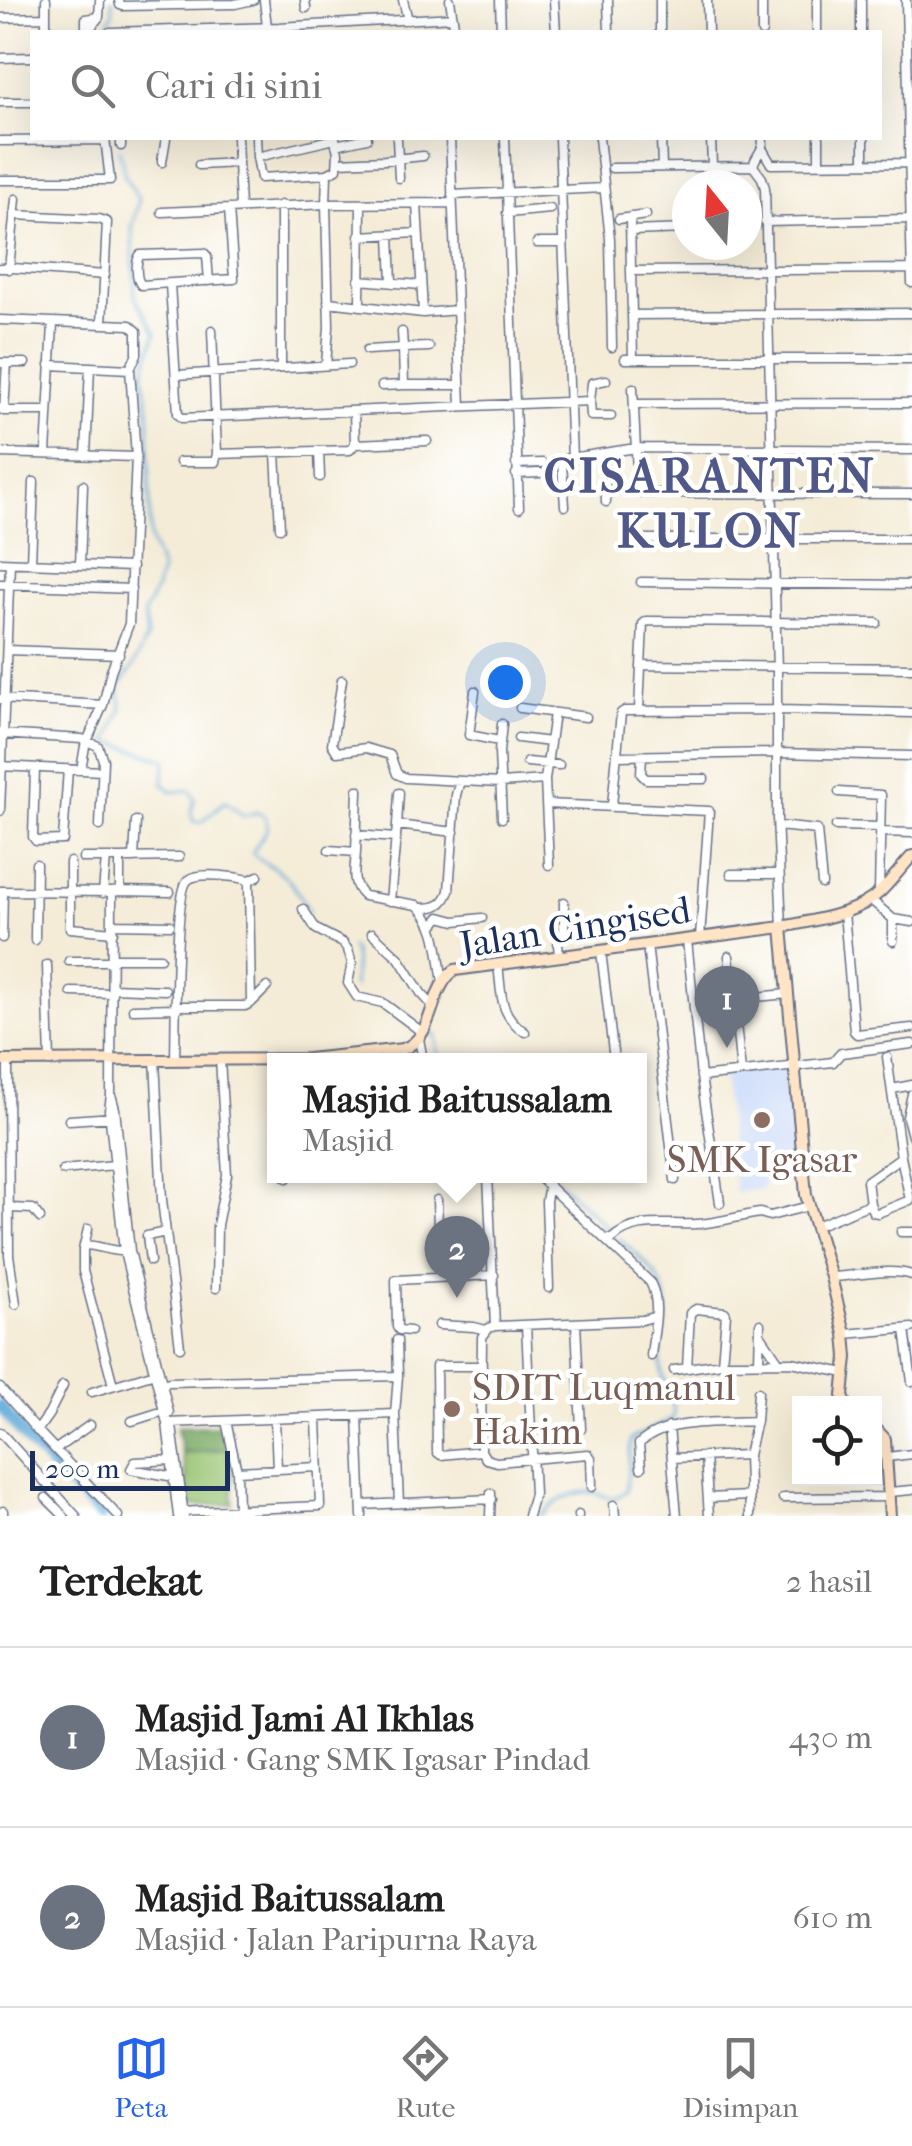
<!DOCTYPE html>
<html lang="id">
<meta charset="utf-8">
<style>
body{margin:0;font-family:"IM FELL French Canon",serif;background:#f6f6f6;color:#222}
.controls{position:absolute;right:30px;bottom:30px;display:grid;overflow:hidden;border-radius:0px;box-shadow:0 10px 40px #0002}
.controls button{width:90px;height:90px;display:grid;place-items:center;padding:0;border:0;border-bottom:2px solid #e0e0e0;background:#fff;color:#222;font:50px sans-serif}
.compass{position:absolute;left:672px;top:170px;width:90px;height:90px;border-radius:50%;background:#fff;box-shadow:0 10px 40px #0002;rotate:342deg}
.scale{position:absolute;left:30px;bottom:25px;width:200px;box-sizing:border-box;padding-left:10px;border:5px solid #1b2f5e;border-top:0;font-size:28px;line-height:35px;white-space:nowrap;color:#1b2f5e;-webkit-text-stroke:8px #fff;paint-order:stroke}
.you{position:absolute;left:505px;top:682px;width:35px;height:35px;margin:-25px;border:8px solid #fff;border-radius:50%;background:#1a73e8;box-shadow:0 0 0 15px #1a73e833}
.badge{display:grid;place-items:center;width:65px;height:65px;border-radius:50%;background:#2563eb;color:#fff;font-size:32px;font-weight:700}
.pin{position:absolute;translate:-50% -82px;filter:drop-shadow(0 2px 5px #0008)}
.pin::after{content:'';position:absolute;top:52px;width:35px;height:30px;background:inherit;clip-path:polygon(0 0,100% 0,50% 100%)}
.popup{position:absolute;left:267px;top:1053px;width:380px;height:130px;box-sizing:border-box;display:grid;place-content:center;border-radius:0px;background:#fff;filter:drop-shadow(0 2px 8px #0005);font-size:32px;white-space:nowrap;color:#767676}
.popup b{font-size:38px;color:#222}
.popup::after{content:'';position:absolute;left:50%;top:100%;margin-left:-20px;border:20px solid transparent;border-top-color:#fff}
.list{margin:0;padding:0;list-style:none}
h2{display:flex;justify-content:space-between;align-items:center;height:130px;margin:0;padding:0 40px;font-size:42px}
h2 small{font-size:32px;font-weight:400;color:#767676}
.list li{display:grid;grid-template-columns:65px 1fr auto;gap:30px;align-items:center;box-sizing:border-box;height:180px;padding:0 40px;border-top:2px solid #e0e0e0}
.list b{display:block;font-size:38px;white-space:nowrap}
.list p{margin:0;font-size:32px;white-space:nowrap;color:#767676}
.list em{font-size:32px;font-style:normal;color:#767676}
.icon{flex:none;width:55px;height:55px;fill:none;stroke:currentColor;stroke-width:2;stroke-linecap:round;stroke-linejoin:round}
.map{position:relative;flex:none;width:912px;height:1516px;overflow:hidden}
.search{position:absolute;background:#fff;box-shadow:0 10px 40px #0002;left:30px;right:30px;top:30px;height:110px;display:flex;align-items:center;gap:25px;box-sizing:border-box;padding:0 35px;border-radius:0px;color:#767676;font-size:38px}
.sheet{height:490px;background:#fff}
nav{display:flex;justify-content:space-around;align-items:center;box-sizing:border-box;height:140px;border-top:2px solid #e0e0e0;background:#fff;font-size:28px;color:#767676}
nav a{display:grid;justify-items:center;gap:5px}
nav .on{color:#2563eb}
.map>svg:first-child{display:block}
</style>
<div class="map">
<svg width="912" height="1516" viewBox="0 0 912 1516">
<rect width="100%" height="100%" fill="#fff"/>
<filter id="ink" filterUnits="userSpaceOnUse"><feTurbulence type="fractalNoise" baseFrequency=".01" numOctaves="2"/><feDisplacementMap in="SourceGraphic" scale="20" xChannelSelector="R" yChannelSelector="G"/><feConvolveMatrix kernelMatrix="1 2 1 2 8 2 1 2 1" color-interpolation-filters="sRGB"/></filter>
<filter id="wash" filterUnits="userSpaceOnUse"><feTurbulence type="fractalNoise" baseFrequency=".0048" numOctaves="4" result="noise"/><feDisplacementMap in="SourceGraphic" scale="40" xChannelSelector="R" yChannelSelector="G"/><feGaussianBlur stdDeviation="2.25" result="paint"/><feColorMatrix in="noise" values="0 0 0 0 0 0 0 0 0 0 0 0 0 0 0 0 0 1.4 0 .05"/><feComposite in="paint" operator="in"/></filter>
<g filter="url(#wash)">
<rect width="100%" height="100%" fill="#f4ecd7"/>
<path fill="#cbdbf9" d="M786,1067L787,1071H792L799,1166L763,1170L764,1189L735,1193L723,1075Z"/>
<path fill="#98c472" stroke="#5a7a68" stroke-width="2.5" d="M222,1426L232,1471L233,1504L187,1506L186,1477L177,1427Z"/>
<path fill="#7aaa64" stroke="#4a6c61" stroke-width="2.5" d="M222,1426L227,1448L182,1454L177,1427Z"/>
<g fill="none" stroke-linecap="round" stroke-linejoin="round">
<path stroke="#63acda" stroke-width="2.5" d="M104,32L113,13L112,0
M119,149L125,176L139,200L132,229L135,297L156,333L143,374L149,409L150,538L161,571L156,589L144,613L147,637L133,667L119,687L122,709L108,741L166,760L163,783L172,792L190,790L195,799L191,812L193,821L201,823L225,801L244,816L257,812L265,817L268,828L252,853C260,862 269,864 279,871C292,881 301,896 309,911
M351,947C359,961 351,973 354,987
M426,1030L436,1036L438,1060
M552,1176L613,1233
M541,1516C553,1503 568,1493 587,1492C605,1491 607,1506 626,1491L631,1439L673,1419C677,1402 663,1385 661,1367C659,1352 664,1336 666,1321C671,1279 646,1264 618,1238"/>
<path stroke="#63acda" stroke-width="12" d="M0,1406L31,1445L101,1516"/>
</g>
</g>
<g filter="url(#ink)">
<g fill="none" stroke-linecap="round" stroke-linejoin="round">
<g stroke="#677188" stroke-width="11">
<path id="street" d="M46,0V32
M119,0L120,5L123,6L235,4L253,0
M264,0L267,27
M305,0L306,8
M403,0L408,20
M450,0L455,32
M500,0L501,32
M554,0L556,32
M608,0L609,32
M660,0V32
M707,0L708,32
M762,0V32
M817,0V32
M861,0V32
M906,0L912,283
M0,18L46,17
M86,32V19L99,17
M87,32L99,17L100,0
M110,32L279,27L453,17
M0,58L32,57
M0,102H32
M121,138V146
M237,138L240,208
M256,138L257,157L261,178L327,174
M335,138L338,153L337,169L327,174L326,204L452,203
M450,138L461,405
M505,138L519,508
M559,138L572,458
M599,138L610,239L612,347
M661,138L662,167
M711,138L712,166
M819,138V162
M864,138V162
M397,139L399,178
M0,141L105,140
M336,145L367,138
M763,150L771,164L908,163
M257,157L335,139
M162,162L166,138
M338,162L385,160L423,156
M199,165L238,163
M753,166L762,178L765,188L777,672V818L782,927
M753,166C756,153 763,154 763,138
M612,168L753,166
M0,180H110L105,138
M452,195L604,188
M417,204L423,313
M162,212L229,209
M507,213L550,209
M14,215L99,219L107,222L102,324
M630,217L631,271
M619,219L646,215
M765,222L910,219
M747,226H751
M630,231L687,229
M390,235L392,283
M359,236L418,233
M537,243H563
M0,268H13L105,275
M9,269L16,199
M359,280L421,285
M209,281L207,256L204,253L140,255C135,262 136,279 141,285L234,279L229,209L326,204L329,327L326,365
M170,284L178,414L182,418L590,401L592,383L606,380
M328,302L423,313L457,310
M360,306L361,205
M632,315L912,313
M0,320L130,325L137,331V354L130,369L136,457L129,624L111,671L103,705L85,746L81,770
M212,330L217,454
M402,332L403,348L429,347
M367,350L403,348L404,385H460
M633,358L631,271L912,269
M625,359H912
M0,363H7L4,411
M7,363H25
M50,365L130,369
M281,368V205
M176,375L349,364
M382,386L404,385
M633,388L638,493L912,494
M590,401L591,416H611
M634,404L912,403
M0,408L4,411H48
M355,444L427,441
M319,451L320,477
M0,453L136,457
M276,453L280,528
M46,454L53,324
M604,454L606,502
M86,455L90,367
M180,462H215L217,454L350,450L355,444L354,411
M516,464L542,463
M516,474L540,473
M565,506L562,464L565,459L636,448L912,450
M640,539H912
M0,562L132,567
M31,563L34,482
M80,565L83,485
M641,582L912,585
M0,584L131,589
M7,650L119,654
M641,665L912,668
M342,680L332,744L337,752L366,748L390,755L397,774L406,778L500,783L545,780
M475,691L469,735L499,741
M0,699L103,705
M520,708L586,717
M639,710L643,624L647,621L877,623
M502,724L499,752L502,818
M0,734L82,739L98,746L103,760L100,826
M518,738L550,742
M642,755L641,774L646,779H704
M617,756L776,753L912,756
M527,762L559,765
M0,766L102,771
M35,768L33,837L36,841L63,840L68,769
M839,792L881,795L879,893
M546,804L709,811L700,938
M612,805L621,713L624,711L777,710L912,713
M0,811L10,563
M397,825L399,793
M778,826L817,830L822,884
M836,826L880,827
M880,832L912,833
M356,835L396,838
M329,850L356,852C355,869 350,884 364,896L417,905C439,924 438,955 443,982
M356,852L358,790
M83,858H106
M134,858L136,821
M70,862V928L113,932
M549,865L545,780L554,713
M731,874H779
M0,891L112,892
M120,891L170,892
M103,893L106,858H120
M870,899L893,919L912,922
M390,901L397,825L454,832
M422,908C436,908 444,905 449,891L456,795L460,781
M303,909L316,929L343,943L348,950L352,963L348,983L357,997L383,1003L422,1032
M844,912L854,1031L857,1034L912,1028
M113,924L170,925
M433,926L440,917L455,921L482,918
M372,933L399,958L421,993L434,1007
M2,938L3,891
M35,940L36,864
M687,940L701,1077L720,1203
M893,941V919
M647,945L675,1180
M601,951L614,1060
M729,956L741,1072
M559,957L558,943L564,934V902
M113,958H160
M69,961H113
M498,964C502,994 498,1014 525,1032
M47,965L50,1062
M113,988L165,990
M71,992L112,993
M733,999L788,994
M251,1003L249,883L250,880L258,876
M177,1006H245L251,1003L267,987
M133,1009L177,1008
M419,1039L423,1060
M155,1059L162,1200L180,1347
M175,1059C176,1032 174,892 188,880C198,871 237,877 250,880
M8,1062L9,1255L16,1304
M701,1077L833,1062L841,1053L912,1044
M892,1089L912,1085
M912,1094L907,1117L912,1136
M112,1098L115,1109L130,1251L169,1413
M69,1120L114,1117
M63,1170L114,1165
M286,1176L287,1178
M488,1176L495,1326
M538,1176L650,1282C662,1305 653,1332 651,1356
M549,1185L546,1201L549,1288
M437,1200L440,1277
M870,1204L873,1212L878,1213L910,1200L901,1157
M10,1208L33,1209L40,1218
M816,1226L870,1204L867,1181L901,1157L887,1057
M88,1229L83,1250V1271L113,1385
M901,1232H912
M606,1239H612C635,1217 668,1226 697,1224C718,1223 739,1216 760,1213L770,1216L809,1206
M84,1245C99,1245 113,1253 128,1251
M150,1261L147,1236L166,1232
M831,1277C855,1277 890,1267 912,1275
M216,1288L217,1225L227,1175L220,1059
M576,1323L581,1429
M439,1325L474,1327L486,1330
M526,1325L534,1494L528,1516
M495,1326L642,1320L653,1317
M905,1329L912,1382
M410,1331L399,1330L397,1327L396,1280L494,1275
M760,1334L779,1362
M845,1334L912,1328
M397,1340L398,1376L395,1414L399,1503
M759,1362L760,1324
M687,1368L690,1313L696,1309L725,1312L726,1314L722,1363
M674,1370L722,1363L792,1362L845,1373
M158,1385L169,1382L398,1376
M0,1388L35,1428L118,1516
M92,1392L155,1373
M358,1416L362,1516
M275,1419L277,1469
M132,1421L164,1411
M226,1421L237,1471L238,1509
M167,1423L395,1414
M172,1426L184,1516
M669,1427L677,1516
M37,1431L49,1414L63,1386
M0,1432L76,1516
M56,1449L90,1425
M481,1451L441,1455L437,1452L436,1366H482
M481,1451L486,1459L497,1462L588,1454L591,1458L592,1487
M481,1451L482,1337L489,1328L495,1326
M705,1456L709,1516
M887,1457L912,1454
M672,1458L748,1455
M172,1460L135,1462L131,1469L174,1477
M641,1468L639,1444C666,1418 720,1423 756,1421
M237,1471L318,1467
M889,1492L912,1490
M46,1498L64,1516
M708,1498L748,1496
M783,1498L889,1497
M362,1505L492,1499
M614,1505L615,1516
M3,1511V1516
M178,1512L320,1506L317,1418
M578,1515V1516
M178,1516L167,1423L124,1252L109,1110L111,1095L112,892L120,891V858L179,857
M490,1516L491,1493
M750,1516L748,1455L756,1421L758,1392"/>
</g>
<g stroke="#677188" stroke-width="14">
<path id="secondary" d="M782,927L806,1195L831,1277L845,1334L847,1357L843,1396L846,1404
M0,1061L308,1059L403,1049C436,1037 428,988 455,970L782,927C814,920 856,915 880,892C891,881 901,868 912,856
M874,1427L885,1439L890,1516"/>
</g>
<use href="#street" stroke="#fff" stroke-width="8"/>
<use href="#secondary" stroke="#ffe4c6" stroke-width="10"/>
</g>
</g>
<g fill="#8d6e63" stroke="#fff" stroke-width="4">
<circle cx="762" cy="1120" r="10"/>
<circle cx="452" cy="1409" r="10"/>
</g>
<g text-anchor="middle" stroke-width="9" stroke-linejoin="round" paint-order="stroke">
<g font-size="38" fill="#1b2f5e" stroke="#fff">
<text transform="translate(575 927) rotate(-9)" y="13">Jalan Cingised</text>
</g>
<g font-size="38" fill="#785e54" stroke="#fff">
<text x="762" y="1172">SMK Igasar</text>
<text x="472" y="1400" text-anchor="start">SDIT Luqmanul<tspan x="472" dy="44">Hakim</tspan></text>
</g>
<g font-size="48" font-weight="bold" letter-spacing="2.5" fill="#50588a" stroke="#fff">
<text x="710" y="492">CISARANTEN<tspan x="710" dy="55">KULON</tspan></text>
</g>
</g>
</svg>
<div class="controls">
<button><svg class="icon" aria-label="locate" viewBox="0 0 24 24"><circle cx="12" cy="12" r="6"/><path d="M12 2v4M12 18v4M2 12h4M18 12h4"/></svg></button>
</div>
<svg class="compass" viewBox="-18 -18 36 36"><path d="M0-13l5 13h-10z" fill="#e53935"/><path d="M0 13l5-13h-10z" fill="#767676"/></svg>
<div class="scale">200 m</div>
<div class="you"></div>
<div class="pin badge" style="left:727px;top:1048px;background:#6b7280">1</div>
<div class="pin badge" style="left:457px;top:1298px;background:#6b7280">2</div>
<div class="popup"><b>Masjid Baitussalam</b>Masjid</div>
<div class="search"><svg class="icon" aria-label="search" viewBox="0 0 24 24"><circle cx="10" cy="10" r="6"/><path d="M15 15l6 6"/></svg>Cari di sini</div>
</div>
<section class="sheet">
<h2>Terdekat<small>2 hasil</small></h2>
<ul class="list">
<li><span class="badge" style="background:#6b7280">1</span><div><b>Masjid Jami Al Ikhlas</b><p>Masjid · Gang SMK Igasar Pindad</p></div><em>430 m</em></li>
<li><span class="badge" style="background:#6b7280">2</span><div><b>Masjid Baitussalam</b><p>Masjid · Jalan Paripurna Raya</p></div><em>610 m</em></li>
</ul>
</section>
<nav>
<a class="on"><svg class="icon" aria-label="map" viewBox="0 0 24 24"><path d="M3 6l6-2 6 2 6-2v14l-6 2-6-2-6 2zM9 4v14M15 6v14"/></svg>Peta</a>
<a><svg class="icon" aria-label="directions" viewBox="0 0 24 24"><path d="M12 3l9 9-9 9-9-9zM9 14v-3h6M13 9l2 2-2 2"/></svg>Rute</a>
<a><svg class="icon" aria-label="saved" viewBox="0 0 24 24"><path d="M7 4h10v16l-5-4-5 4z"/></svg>Disimpan</a>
</nav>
